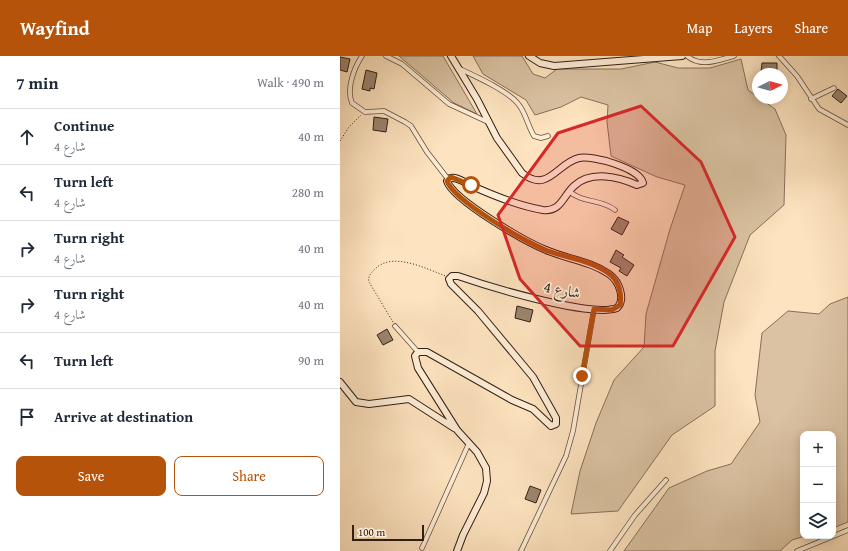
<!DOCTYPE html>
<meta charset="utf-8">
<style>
body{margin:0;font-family:"Gentium Book Plus",Amiri,serif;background:#f2f2f3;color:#1f2937}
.controls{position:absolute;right:12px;bottom:12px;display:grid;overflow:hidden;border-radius:8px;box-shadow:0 2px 10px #0003}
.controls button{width:36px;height:36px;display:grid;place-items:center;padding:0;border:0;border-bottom:1px solid #e0e1e3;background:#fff;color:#1f2937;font:20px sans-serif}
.compass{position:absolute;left:412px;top:12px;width:36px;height:36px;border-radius:50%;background:#fff;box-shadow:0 2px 10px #0003;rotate:84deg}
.scale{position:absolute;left:12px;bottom:10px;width:72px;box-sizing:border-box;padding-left:4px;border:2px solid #311f16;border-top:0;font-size:11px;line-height:14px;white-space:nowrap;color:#311f16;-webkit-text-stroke:3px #feedd5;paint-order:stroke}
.stop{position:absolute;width:12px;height:12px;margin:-9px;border:3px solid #b45309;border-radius:50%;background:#fff}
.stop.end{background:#b45309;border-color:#fff;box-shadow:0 1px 4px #0008}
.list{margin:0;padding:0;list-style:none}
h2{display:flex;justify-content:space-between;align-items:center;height:52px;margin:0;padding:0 16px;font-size:17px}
h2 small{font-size:13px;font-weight:400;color:#747a83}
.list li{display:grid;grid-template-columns:26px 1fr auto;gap:12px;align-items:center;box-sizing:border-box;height:56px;padding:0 16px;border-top:1px solid #e0e1e3}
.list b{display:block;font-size:15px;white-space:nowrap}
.list p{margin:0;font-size:13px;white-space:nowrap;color:#747a83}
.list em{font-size:13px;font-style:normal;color:#747a83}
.actions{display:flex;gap:8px;padding:12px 16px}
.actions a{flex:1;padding:9px 0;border:1px solid #b45309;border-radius:8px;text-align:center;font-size:14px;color:#b45309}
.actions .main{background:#b45309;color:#fff}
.icon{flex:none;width:22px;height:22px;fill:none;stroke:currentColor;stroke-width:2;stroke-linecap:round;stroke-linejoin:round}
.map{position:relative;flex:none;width:508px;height:495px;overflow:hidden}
header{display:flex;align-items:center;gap:24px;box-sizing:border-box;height:56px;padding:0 20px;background:#b45309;color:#fff}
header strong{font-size:19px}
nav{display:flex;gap:22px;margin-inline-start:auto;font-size:14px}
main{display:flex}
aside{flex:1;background:#fff}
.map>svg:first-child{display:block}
</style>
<header>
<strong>Wayfind</strong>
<nav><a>Map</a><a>Layers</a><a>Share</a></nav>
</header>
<main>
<aside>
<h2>7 min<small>Walk · 490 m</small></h2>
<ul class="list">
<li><svg class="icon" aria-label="ahead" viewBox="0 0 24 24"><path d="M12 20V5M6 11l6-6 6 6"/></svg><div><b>Continue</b><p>شارع 4</p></div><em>40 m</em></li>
<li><svg class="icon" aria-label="left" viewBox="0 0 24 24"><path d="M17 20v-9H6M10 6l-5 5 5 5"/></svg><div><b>Turn left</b><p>شارع 4</p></div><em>280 m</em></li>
<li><svg class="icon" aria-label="right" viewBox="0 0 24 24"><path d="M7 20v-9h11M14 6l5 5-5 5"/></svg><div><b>Turn right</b><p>شارع 4</p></div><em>40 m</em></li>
<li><svg class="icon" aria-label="right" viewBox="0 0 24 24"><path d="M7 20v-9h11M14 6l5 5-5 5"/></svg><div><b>Turn right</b><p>شارع 4</p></div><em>40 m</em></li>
<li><svg class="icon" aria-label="left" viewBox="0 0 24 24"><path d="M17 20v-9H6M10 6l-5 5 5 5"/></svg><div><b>Turn left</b></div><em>90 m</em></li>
<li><svg class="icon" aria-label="arrive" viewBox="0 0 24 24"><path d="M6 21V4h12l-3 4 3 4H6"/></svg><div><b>Arrive at destination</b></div></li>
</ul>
<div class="actions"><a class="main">Save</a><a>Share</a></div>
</aside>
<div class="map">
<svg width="508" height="495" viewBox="0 0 508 495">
<rect width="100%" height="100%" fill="#fde3bf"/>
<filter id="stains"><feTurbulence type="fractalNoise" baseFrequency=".005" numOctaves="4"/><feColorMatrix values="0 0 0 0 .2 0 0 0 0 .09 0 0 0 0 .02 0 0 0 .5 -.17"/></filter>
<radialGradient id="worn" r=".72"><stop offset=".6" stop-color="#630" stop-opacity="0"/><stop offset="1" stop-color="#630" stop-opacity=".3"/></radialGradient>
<path fill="#dac2a2" stroke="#86705c" d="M59,0H103L137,58L114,47Z
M133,0H182L193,18L205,22L217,13H281L315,6L338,12H370L401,3L408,34L435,53L446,79L444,149L410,179L384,246L375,295V350L332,379L278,455L231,458L240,415L256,367L274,324L304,291L306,258L330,173L345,129L317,121L271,100L267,66L268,49L241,41L221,51L195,59L186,44L143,18Z
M508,241V466L493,472V378H463V480H465L452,484L440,495H284L329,432L367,415L391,408L420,366L415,339L422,277L448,255L479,258L490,248Z"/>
<path fill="#9b856e" stroke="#311f16" d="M0,1L10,3L7,16L0,14Z
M422,7H437V17L421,16Z
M26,14L37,17L34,33L30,32V35L22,33Z
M498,33L507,40L501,47L492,40Z
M34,61L48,63L46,76L33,74Z
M278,161L289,166L282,179L271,173Z
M276,194L284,199L282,201L294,209L287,220L279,215L281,212L270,206Z
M177,250L193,254L190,266L175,262Z
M47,273L53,284L43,289L37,279Z
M190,430L201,434L196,447L185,443Z"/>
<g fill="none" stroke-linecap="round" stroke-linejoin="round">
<g stroke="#645040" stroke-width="5.5">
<path id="street" d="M22,0C14,12 6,33 12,47L25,56L44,55L65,66L71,70L87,96L108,123
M46,0L62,8L109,48L150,67
M347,0C362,12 377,4 394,0
M439,0L457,20L479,53L508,69
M118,12C135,20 169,35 179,49C186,58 188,70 194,80L201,82L208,80
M471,43L494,32
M229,135C241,147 262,143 275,154
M55,270L78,296
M82,492L129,387
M181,495L226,400L233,375L254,253
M270,495L295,459L326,424
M457,495L508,474"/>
</g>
<g stroke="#311f16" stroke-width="8">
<path id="secondary" d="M111,0L137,43L157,82L182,117C208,138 217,107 239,102C252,99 300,112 303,127L297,129C279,121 251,114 234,130C223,140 221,156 203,154C178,150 152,139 130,129C124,126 115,119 108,123L107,125C113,144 186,186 206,194C227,203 250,205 269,218C279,225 286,243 277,252C251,262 147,230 118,220H112L109,223L111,228L138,255L193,321L216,362V368L211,370L193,353L172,344L87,296H78L75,300L78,312L117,374L137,396L146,412L147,425L144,437L123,479L117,495
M189,0L200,7L214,10L342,0
M0,326L16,346L29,348L69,343L114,372"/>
</g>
<path stroke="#311f16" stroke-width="1" stroke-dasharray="1 2" stroke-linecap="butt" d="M0,85L9,71L21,59
M53,266L29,226C28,220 30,218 35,213C53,195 86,213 106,220"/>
<use href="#street" stroke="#feedd5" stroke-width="4"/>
<use href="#secondary" stroke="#feedd5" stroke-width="6"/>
</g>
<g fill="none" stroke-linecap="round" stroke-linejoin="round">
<path stroke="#b45309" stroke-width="5" d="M131,129L111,121L107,125C113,144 188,188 208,195C228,202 254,205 271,219C279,226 282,238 280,249L272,254L254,253L242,320"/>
</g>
<path fill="#d62828" fill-opacity="0.2" stroke="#d62828" stroke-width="3" stroke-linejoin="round" d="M301,50L361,106L395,181L333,290H240L180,223L158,159L218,77Z"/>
<g text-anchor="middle" stroke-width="3.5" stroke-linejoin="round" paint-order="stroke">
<g font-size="15" fill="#311f16" stroke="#feedd5">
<text transform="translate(222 234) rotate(11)" y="5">شارع 4</text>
</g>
</g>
<rect width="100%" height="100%" filter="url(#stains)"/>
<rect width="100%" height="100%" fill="url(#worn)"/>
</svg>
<div class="controls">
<button>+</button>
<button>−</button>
<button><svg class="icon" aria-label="layers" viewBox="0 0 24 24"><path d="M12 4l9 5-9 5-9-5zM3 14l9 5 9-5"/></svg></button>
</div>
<svg class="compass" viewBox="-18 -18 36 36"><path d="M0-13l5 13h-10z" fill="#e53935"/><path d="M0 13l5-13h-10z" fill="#747a83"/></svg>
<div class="scale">100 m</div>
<div class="stop" style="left:131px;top:129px"></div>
<div class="stop end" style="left:242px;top:320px"></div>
</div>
</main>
